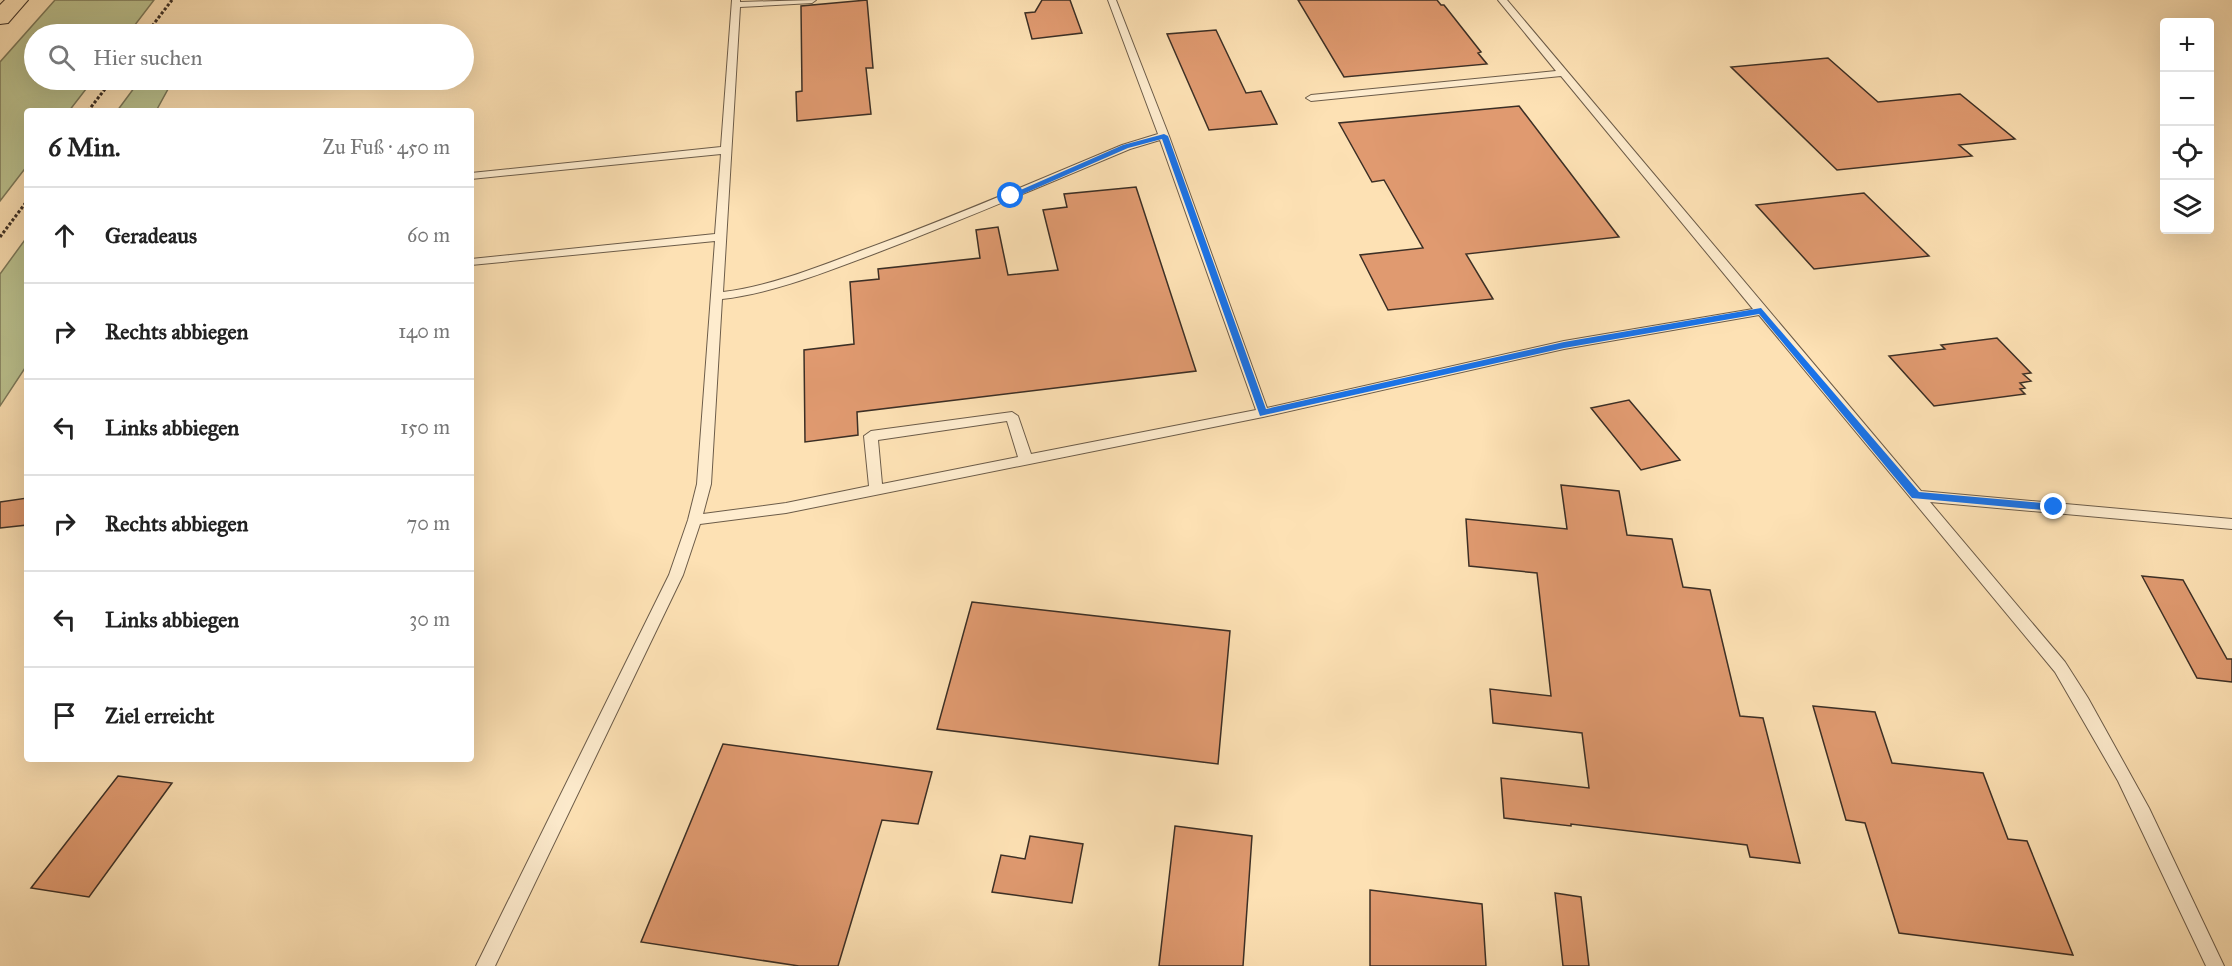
<!DOCTYPE html>
<html lang="de">
<meta charset="utf-8">
<style>
body{margin:0;font-family:"IM FELL Great Primer",serif;background:#f6f6f6;color:#222}
.controls{position:absolute;right:18px;top:18px;display:grid;overflow:hidden;border-radius:6px;box-shadow:0 6px 24px #0002}
.controls button{width:54px;height:54px;display:grid;place-items:center;padding:0;border:0;border-bottom:2px solid #e0e0e0;background:#fff;color:#222;font:30px sans-serif}
.stop{position:absolute;width:18px;height:18px;margin:-14px;border:4px solid #1a73e8;border-radius:50%;background:#fff}
.stop.end{background:#1a73e8;border-color:#fff;box-shadow:0 2px 6px #0008}
.list{margin:0;padding:0;list-style:none}
h2{display:flex;justify-content:space-between;align-items:center;height:78px;margin:0;padding:0 24px;font-size:26px}
h2 small{font-size:20px;font-weight:400;color:#767676}
.list li{display:grid;grid-template-columns:39px 1fr auto;gap:18px;align-items:center;box-sizing:border-box;height:96px;padding:0 24px;border-top:2px solid #e0e0e0}
.list b{display:block;font-size:22px;white-space:nowrap}
.list em{font-size:20px;font-style:normal;color:#767676}
.icon{flex:none;width:33px;height:33px;fill:none;stroke:currentColor;stroke-width:2;stroke-linecap:round;stroke-linejoin:round}
.map{position:relative;flex:none;width:2232px;height:966px;overflow:hidden}
.search{position:absolute;background:#fff;box-shadow:0 6px 24px #0002;left:24px;top:24px;width:450px;height:66px;display:flex;align-items:center;gap:15px;box-sizing:border-box;padding:0 21px;border-radius:33px;color:#767676;font-size:22px}
.panel{position:absolute;background:#fff;box-shadow:0 6px 24px #0002;left:24px;top:108px;width:450px;height:654px;border-radius:6px}
.map>svg:first-child{display:block}
</style>
<div class="map">
<svg width="2232" height="966" viewBox="0 0 2232 966">
<rect width="100%" height="100%" fill="#fde1b4"/>
<filter id="stains"><feTurbulence type="fractalNoise" baseFrequency=".00333" numOctaves="4"/><feColorMatrix values="0 0 0 0 .2 0 0 0 0 .09 0 0 0 0 .02 0 0 0 .5 -.17"/></filter>
<radialGradient id="worn" r=".72"><stop offset=".6" stop-color="#630" stop-opacity="0"/><stop offset="1" stop-color="#630" stop-opacity=".3"/></radialGradient>
<path fill="#bcc390" stroke="#7c795a" stroke-width="1.5" d="M55,0H154L128,34H34V80H93L69,111H27V166L0,201V62Z
M140,80H173L156,111H117Z
M27,237V365L0,406V274Z"/>
<path fill="#e09a70" stroke="#3c2f25" stroke-width="1.5" d="M867,0L873,68H866L871,114L797,121L796,92L802,91L801,6Z
M1042,0H1070L1082,33L1032,39L1025,13L1035,12Z
M1298,0H1437L1441,5H1444L1481,52L1478,53L1487,64L1344,77Z
M1216,30L1246,93L1261,91L1277,124L1209,130L1167,34Z
M1828,58L1878,102L1960,94L2015,139L1959,145L1972,156L1837,170L1731,67Z
M1519,106L1619,237L1466,254L1493,299L1388,310L1360,255L1423,248L1384,180L1372,182L1339,123Z
M1136,187L1196,371L857,412L858,435L805,442L804,350L854,344L850,282L879,279L878,269L980,258L976,230L998,227L1008,275L1058,270L1043,210L1067,207L1064,194Z
M1864,193L1929,256L1814,269L1756,205Z
M1997,338L2031,373L2023,374L2031,381L2020,383L2025,388L2020,389L2025,394L1934,406L1889,356L1945,349L1941,345Z
M1629,400L1680,460L1641,470L1591,408Z
M1561,485L1619,491L1627,535L1672,539L1683,587L1710,590L1740,716L1763,718L1800,863L1750,857L1747,845L1571,824V826L1504,818L1501,778L1589,788L1582,733L1493,723L1490,689L1551,696L1537,573L1469,566L1466,519L1567,529Z
M27,498V525L0,528V502Z
M2142,576L2183,580L2227,659H2232V682L2197,678Z
M972,602L1230,631L1218,764L937,729Z
M1813,706L1875,712L1892,763L1983,773L2008,839L2027,841L2073,955L1899,933L1865,823L1846,820Z
M723,744L932,772L918,824L882,820L838,966H799L641,942Z
M118,776L172,783L89,897L31,888Z
M1175,826L1252,836L1243,966H1159Z
M1030,836L1083,844L1072,903L992,892L1001,855L1025,859Z
M1370,890L1482,904L1486,966H1370Z
M1555,893L1581,897L1589,966H1563Z"/>
<g fill="none" stroke-linecap="round" stroke-linejoin="round">
<g stroke="#6c5c49" stroke-width="2">
<path id="lane" d="M732,0H740V2L816,0L812,3L740,7L723,292C771,286 818,267 863,250C951,218 1036,181 1122,145L1158,134L1108,0H1116L1169,136L1267,408L1564,341L1753,309L1561,76L1311,101L1306,98L1311,95L1556,71L1498,0H1507L1921,491L2232,519V529L1930,502L2065,662L2088,698L2149,808L2224,966H2206L2118,781L2055,672L1759,315L1564,349L1263,417L786,513L700,524L683,575L495,966H476L669,575L688,520L697,484L715,241L471,265V259L715,234L721,154L471,179V173L721,147ZM1160,140L1256,410L1031,454L1018,416L1012,412L871,431L864,436L869,486L786,503L703,514L711,484L722,299C773,293 823,273 871,255C958,222 1044,185 1130,149ZM1007,421L1018,457L882,484L878,440Z"/>
</g>
<g stroke="#3c2f25" stroke-width="2">
<path id="highway" d="M5,0H28L8,23L0,24V5Z"/>
</g>
<path stroke="#3c2f25" stroke-width="3" stroke-dasharray="3 2" stroke-linecap="butt" d="M146,34L172,0
M88,111L112,80
M0,237L27,201"/>
<use href="#lane" fill="#feecce" fill-rule="evenodd"/>
<use href="#highway" fill="#fde1b4" fill-rule="evenodd"/>
</g>
<path fill="#1a73e8" d="M1164,134L1168,136L1266,409L1564,342L1761,308L1919,492L2054,504L2059,507L2054,511L1912,498L1759,314L1564,348L1260,416L1162,139L1128,148L1014,198L1007,196L1123,145Z"/>
<rect width="100%" height="100%" filter="url(#stains)"/>
<rect width="100%" height="100%" fill="url(#worn)"/>
</svg>
<div class="controls">
<button>+</button>
<button>−</button>
<button><svg class="icon" aria-label="locate" viewBox="0 0 24 24"><circle cx="12" cy="12" r="6"/><path d="M12 2v4M12 18v4M2 12h4M18 12h4"/></svg></button>
<button><svg class="icon" aria-label="layers" viewBox="0 0 24 24"><path d="M12 4l9 5-9 5-9-5zM3 14l9 5 9-5"/></svg></button>
</div>
<div class="stop" style="left:1011px;top:196px"></div>
<div class="stop end" style="left:2054px;top:507px"></div>
<div class="search"><svg class="icon" aria-label="search" viewBox="0 0 24 24"><circle cx="10" cy="10" r="6"/><path d="M15 15l6 6"/></svg>Hier suchen</div>
<section class="panel">
<h2>6 Min.<small>Zu Fuß · 450 m</small></h2>
<ul class="list">
<li><svg class="icon" aria-label="ahead" viewBox="0 0 24 24"><path d="M12 20V5M6 11l6-6 6 6"/></svg><div><b>Geradeaus</b></div><em>60 m</em></li>
<li><svg class="icon" aria-label="right" viewBox="0 0 24 24"><path d="M7 20v-9h11M14 6l5 5-5 5"/></svg><div><b>Rechts abbiegen</b></div><em>140 m</em></li>
<li><svg class="icon" aria-label="left" viewBox="0 0 24 24"><path d="M17 20v-9H6M10 6l-5 5 5 5"/></svg><div><b>Links abbiegen</b></div><em>150 m</em></li>
<li><svg class="icon" aria-label="right" viewBox="0 0 24 24"><path d="M7 20v-9h11M14 6l5 5-5 5"/></svg><div><b>Rechts abbiegen</b></div><em>70 m</em></li>
<li><svg class="icon" aria-label="left" viewBox="0 0 24 24"><path d="M17 20v-9H6M10 6l-5 5 5 5"/></svg><div><b>Links abbiegen</b></div><em>30 m</em></li>
<li><svg class="icon" aria-label="arrive" viewBox="0 0 24 24"><path d="M6 21V4h12l-3 4 3 4H6"/></svg><div><b>Ziel erreicht</b></div></li>
</ul>
</section>
</div>
